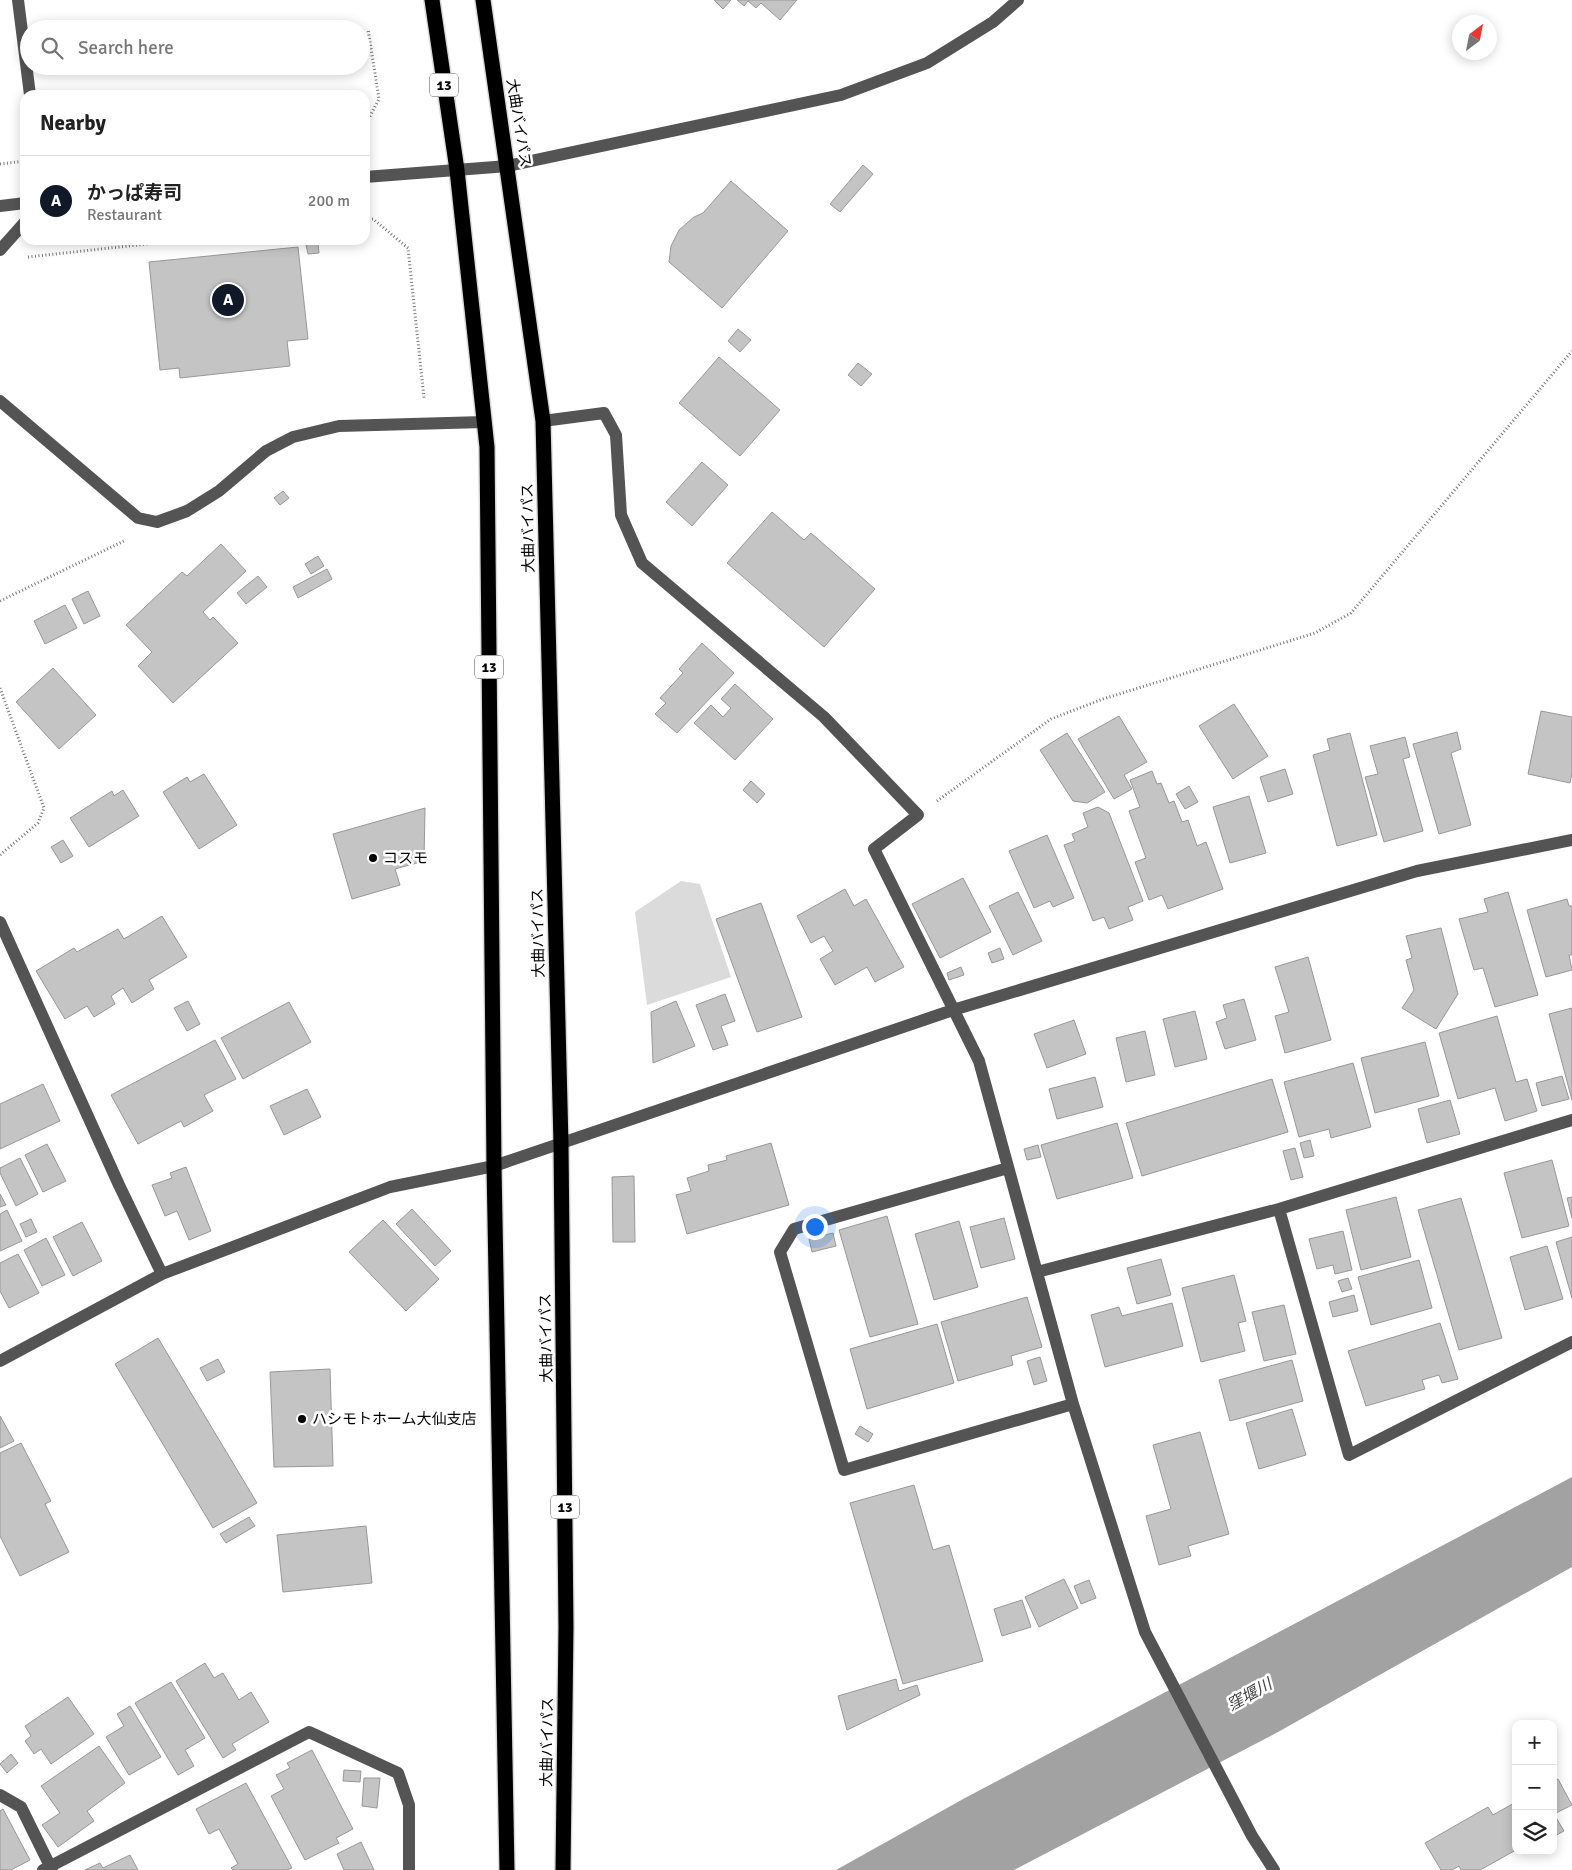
<!DOCTYPE html>
<meta charset="utf-8">
<style>
body{margin:0;font-family:Signika,"Noto Sans JP",sans-serif;background:#f2f2f2;color:#222}
.controls{position:absolute;right:15px;bottom:15px;display:grid;overflow:hidden;border-radius:10px;box-shadow:0 2px 12px #0003}
.controls button{width:45px;height:45px;display:grid;place-items:center;padding:0;border:0;border-bottom:1px solid #e0e0e0;background:#fff;color:#222;font:25px sans-serif}
.compass{position:absolute;left:1452px;top:15px;width:45px;height:45px;border-radius:50%;background:#fff;box-shadow:0 2px 12px #0003;rotate:32deg}
.you{position:absolute;left:814px;top:1226px;width:18px;height:18px;margin:-12px;border:4px solid #fff;border-radius:50%;background:#1a73e8;box-shadow:0 0 0 8px #1a73e833}
.badge{display:grid;place-items:center;width:32px;height:32px;border-radius:50%;background:#111827;color:#fff;font-size:16px;font-weight:700}
.pin{position:absolute;translate:-50% -50%;border:2px solid #fff;box-shadow:0 1px 5px #0006}
.list{margin:0;padding:0;list-style:none}
h2{display:flex;justify-content:space-between;align-items:center;height:65px;margin:0;padding:0 20px;font-size:21px}
h2 small{font-size:16px;font-weight:400;color:#767676}
.list li{display:grid;grid-template-columns:32px 1fr auto;gap:15px;align-items:center;box-sizing:border-box;height:90px;padding:0 20px;border-top:1px solid #e0e0e0}
.list b{display:block;font-size:19px;white-space:nowrap}
.list p{margin:0;font-size:16px;white-space:nowrap;color:#767676}
.list em{font-size:16px;font-style:normal;color:#767676}
.icon{flex:none;width:28px;height:28px;fill:none;stroke:currentColor;stroke-width:2;stroke-linecap:round;stroke-linejoin:round}
.map{position:relative;flex:none;width:1572px;height:1870px;overflow:hidden}
.search{position:absolute;background:#fff;box-shadow:0 2px 12px #0003;left:20px;top:20px;width:350px;height:55px;display:flex;align-items:center;gap:12px;box-sizing:border-box;padding:0 18px;border-radius:28px;color:#767676;font-size:19px}
.panel{position:absolute;background:#fff;box-shadow:0 2px 12px #0003;left:20px;top:90px;width:350px;height:155px;border-radius:15px}
.map>svg:first-child{display:block}
</style>
<div class="map">
<svg width="1572" height="1870" viewBox="0 0 1572 1870">
<rect width="100%" height="100%" fill="#fff"/>
<path fill="#dbdbdb" d="M681,881L700,884L731,977L647,1005L635,912Z"/>
<path fill="#a2a2a2" d="M1572,1477V1567L1278,1732L1014,1870H836L965,1798Z"/>
<path fill="#c4c4c4" stroke="#989898" d="M714,0H731L723,9Z
M737,0H797L780,20L761,3L756,8L748,1L744,6Z
M863,165L873,174L840,212L830,204Z
M731,181L788,231L722,308L669,262L671,246L679,230L694,217L703,213Z
M318,243L319,253L308,254L306,245Z
M298,247L308,339L287,341L290,366L180,378L179,368L160,370L149,262Z
M738,329L751,340L740,352L728,341Z
M719,357L780,410L740,456L679,403Z
M858,363L872,374L861,386L848,375Z
M702,462L728,485L692,526L666,502Z
M283,491L289,498L280,505L274,498Z
M772,512L804,540L811,533L875,589L824,647L727,563Z
M221,544L246,571L203,612L210,620L213,617L238,643L173,703L138,666L152,652L126,625L182,572L187,576Z
M318,556L324,566L311,574L305,564Z
M327,569L332,579L298,598L293,587Z
M258,576L267,587L246,604L237,593Z
M88,591L100,616L84,624L72,599Z
M65,605L77,628L45,644L34,621Z
M702,643L734,673L677,733L655,714L666,703L660,698L683,673L679,669Z
M53,668L96,715L59,749L16,702Z
M735,684L773,719L735,760L694,723L711,705L723,717L731,708L721,699Z
M1234,704L1268,756L1233,779L1199,726Z
M1541,711L1572,717V773L1570,783L1528,774Z
M1119,716L1147,762L1124,775L1132,789L1114,799L1078,739Z
M1457,732L1461,749L1451,753L1471,825L1439,834L1413,744Z
M1067,733L1105,792L1087,803L1073,801L1040,750Z
M1350,733L1377,835L1337,846L1313,755L1330,750L1327,739Z
M1405,737L1410,757L1403,759L1423,831L1384,842L1365,777L1378,774L1370,746Z
M1285,769L1293,794L1268,802L1260,777Z
M1152,771L1157,784L1161,783L1169,803L1174,801L1182,822L1188,820L1197,846L1206,842L1223,889L1168,909L1162,895L1149,900L1135,862L1146,858L1129,811L1140,807L1130,780Z
M204,774L237,825L199,849L163,792L187,777L190,782Z
M751,781L765,794L757,803L743,790Z
M1189,786L1198,802L1185,809L1176,794Z
M123,790L139,816L89,847L70,818L112,791L114,796Z
M1249,796L1266,853L1230,863L1213,807Z
M1098,807L1109,813L1143,901L1128,907L1133,920L1109,929L1104,917L1093,921L1064,845L1075,841L1072,834L1088,827L1083,813Z
M425,808L424,861L395,869L400,885L352,899L333,834Z
M1047,835L1074,898L1053,907L1050,901L1034,908L1009,851Z
M63,840L73,856L61,863L51,847Z
M963,878L991,932L940,958L912,904Z
M845,889L854,906L866,899L904,967L875,982L867,967L835,985L820,959L833,951L824,936L811,943L797,916Z
M1018,892L1042,941L1013,955L989,906Z
M1508,892L1538,995L1495,1007L1483,968L1474,970L1459,919L1488,912L1484,899Z
M1567,899L1569,906H1572V955H1569L1572,970L1546,977L1527,910Z
M761,903L802,1017L757,1032L716,919Z
M162,916L187,957L149,980L154,989L132,1003L123,988L111,996L115,1004L94,1017L87,1006L65,1019L36,971L74,948L77,952L118,929L124,939Z
M1441,928L1458,994L1436,1029L1402,1008L1414,990L1406,960L1412,958L1406,936Z
M1000,948L1004,959L992,963L988,953Z
M1308,957L1331,1040L1285,1053L1275,1016L1289,1012L1275,967Z
M961,967L964,975L949,980L947,973Z
M725,994L735,1021L721,1026L728,1045L713,1050L696,1005Z
M1244,999L1256,1040L1225,1049L1216,1022L1227,1018L1223,1005Z
M188,1001L200,1024L187,1031L174,1008Z
M676,1001L695,1046L653,1063L651,1012Z
M289,1002L311,1042L243,1079L221,1038Z
M1572,1008V1100L1549,1014Z
M1195,1011L1207,1059L1175,1067L1163,1019Z
M1497,1016L1516,1082L1527,1079L1537,1111L1505,1121L1495,1088L1458,1099L1439,1033Z
M1074,1020L1086,1054L1047,1068L1034,1034Z
M1145,1031L1155,1075L1126,1082L1116,1038Z
M215,1040L236,1079L204,1095L213,1111L184,1127L181,1121L138,1144L111,1095Z
M1425,1042L1439,1096L1375,1113L1361,1058Z
M1353,1063L1371,1127L1331,1138L1329,1129L1299,1137L1284,1082Z
M1562,1076L1569,1099L1542,1106L1536,1083Z
M1095,1077L1103,1107L1057,1119L1049,1089Z
M1272,1079L1288,1132L1142,1176L1126,1123Z
M43,1084L60,1121L0,1149V1104Z
M307,1089L321,1117L284,1135L270,1106Z
M1450,1100L1460,1134L1427,1143L1418,1109Z
M1117,1123L1133,1178L1057,1199L1041,1145Z
M1310,1140L1314,1156L1304,1158L1300,1143Z
M771,1143L789,1205L687,1234L676,1195L691,1191L687,1178L709,1171L708,1165L727,1160L726,1156Z
M47,1144L66,1181L43,1192L25,1155Z
M1038,1145L1041,1157L1027,1160L1024,1149Z
M1295,1148L1303,1177L1291,1180L1283,1151Z
M20,1158L38,1194L16,1206L0,1173V1168Z
M1552,1160L1569,1226L1522,1238L1504,1173Z
M186,1167L211,1231L189,1240L177,1211L165,1216L152,1185L172,1178L170,1173Z
M634,1176L635,1242H613L612,1177Z
M0,1194L6,1205L0,1207Z
M1396,1197L1411,1257L1361,1270L1346,1210Z
M1572,1197V1218L1567,1198Z
M1461,1198L1502,1338L1459,1350L1418,1210Z
M412,1209L451,1251L435,1266L396,1224Z
M7,1210L22,1241L0,1251V1214Z
M887,1216L918,1324L870,1337L839,1230Z
M1004,1218L1015,1259L981,1268L970,1227Z
M31,1219L37,1232L26,1237L20,1224Z
M383,1220L439,1279L406,1311L349,1252Z
M959,1221L978,1287L934,1300L915,1234Z
M82,1222L102,1261L73,1276L53,1237Z
M1343,1231L1352,1270L1335,1274L1333,1265L1317,1269L1309,1239Z
M833,1233L836,1246L812,1252L809,1239Z
M1572,1237V1298L1556,1242Z
M46,1238L65,1275L42,1286L24,1250Z
M1547,1246L1563,1299L1525,1310L1510,1257Z
M18,1254L39,1293L9,1308L0,1291V1263Z
M1161,1259L1171,1295L1137,1304L1127,1268Z
M1419,1260L1432,1308L1371,1325L1358,1277Z
M1234,1275L1246,1321L1238,1323L1245,1351L1201,1362L1182,1288Z
M1348,1278L1352,1289L1342,1292L1338,1281Z
M1354,1295L1358,1311L1333,1317L1329,1302Z
M1027,1297L1042,1347L1011,1356L1013,1365L958,1381L941,1322Z
M1172,1303L1183,1346L1105,1367L1091,1315L1119,1307L1122,1316Z
M1284,1305L1296,1354L1264,1361L1252,1312Z
M1440,1323L1458,1379L1442,1383L1439,1375L1422,1380L1425,1389L1366,1406L1348,1351Z
M937,1324L954,1383L867,1409L850,1349Z
M158,1338L257,1503L213,1528L115,1364Z
M1040,1357L1047,1381L1034,1385L1027,1361Z
M218,1359L225,1372L207,1381L200,1368Z
M1292,1360L1303,1401L1230,1421L1219,1380Z
M330,1369L333,1466L274,1467L270,1372Z
M1292,1409L1306,1455L1259,1469L1246,1423Z
M0,1416L14,1441L0,1448Z
M860,1426L873,1434L868,1442L855,1434Z
M1200,1432L1229,1534L1188,1546L1191,1556L1159,1565L1146,1516L1171,1509L1153,1445Z
M21,1443L51,1501L45,1504L69,1552L20,1576L0,1536V1453Z
M914,1485L933,1550L949,1545L983,1661L903,1684L850,1503Z
M249,1517L255,1526L226,1543L220,1534Z
M366,1526L372,1583L283,1592L277,1535Z
M1064,1579L1078,1608L1039,1627L1025,1597Z
M1089,1580L1096,1598L1081,1604L1074,1586Z
M1022,1600L1031,1627L1002,1636L994,1609Z
M205,1663L214,1678L223,1673L239,1700L251,1692L269,1722L232,1744L236,1750L223,1758L176,1681Z
M896,1679L899,1691L917,1685L920,1695L847,1730L838,1696Z
M171,1682L205,1738L185,1750L194,1766L178,1775L135,1703Z
M68,1697L94,1734L51,1764L41,1749L34,1754L25,1741L31,1736L25,1726Z
M130,1706L161,1757L129,1775L106,1737L124,1726L117,1714Z
M99,1746L125,1783L87,1811L94,1821L58,1847L42,1825L60,1813L41,1786Z
M312,1750L353,1829L336,1838L339,1843L305,1860L271,1796L284,1789L276,1775L290,1768L287,1763Z
M11,1754L18,1763L7,1773L0,1764Z
M344,1770L361,1771L360,1782L343,1781Z
M364,1778H380L377,1808L362,1806Z
M1558,1779L1572,1805L1554,1814L1564,1831L1553,1837V1782Z
M246,1783L292,1868L287,1870H233L231,1868L238,1864L219,1829L209,1834L196,1809Z
M1516,1802V1850L1480,1870H1461L1459,1866L1452,1870H1441L1425,1843L1488,1807L1493,1815Z
M3,1809L30,1860L11,1870H0V1811Z
M361,1842L374,1870H344L337,1854Z
M130,1855L138,1870H85L100,1863L103,1868Z"/>
<g fill="none" stroke-linecap="round" stroke-linejoin="round">
<g stroke="#dbdbdb" stroke-width="18">
<path id="highway" d="M432,0L457,170L487,447L494,1166L507,1870
M483,0L543,421L561,1144L566,1627L563,1870"/>
</g>
<path stroke="#767676" stroke-width="3" stroke-dasharray="1 2.5" stroke-linecap="butt" d="M365,120H368L379,99L368,29
M0,164L25,161
M365,220L373,219L408,248L424,398
M28,257L183,240
M0,601L126,540
M0,688L44,808L38,823L0,855
M937,801L1051,719L1103,699L1315,633L1351,613L1572,351"/>
<path stroke="#545454" stroke-width="12" d="M18,0L30,95
M365,177L508,166L841,95L927,63L993,22L1018,0
M0,206L25,203
M0,250L25,222
M0,401L138,518L157,522L187,511L219,491L266,451L293,437L339,426L484,422
M543,421L604,413L616,435L621,515L642,563L824,717L918,815L874,849L979,1061L1073,1404L1145,1632L1252,1836L1274,1870
M0,922L119,1185L162,1274
M1008,1168L794,1229L780,1252L844,1470L1073,1404
M1279,1209L1349,1455L1572,1342
M1037,1272L1279,1209L1572,1120
M0,1361L162,1274L390,1187L494,1166L953,1010L1417,871L1572,840
M0,1795L21,1807L52,1870
M43,1870L309,1732L398,1773L409,1805V1870"/>
<use href="#highway" stroke="#000" stroke-width="15"/>
</g>
<g fill="#000" stroke="#fff" stroke-width="2">
<circle cx="373" cy="858" r="5"/>
<circle cx="302" cy="1419" r="5"/>
</g>
<g text-anchor="middle" stroke-width="5" stroke-linejoin="round" paint-order="stroke">
<g fill="#fff" stroke="#4c4c4c" stroke-width="1">
<rect x="430" y="73.5" width="28" height="23" rx="4"/>
<rect x="475" y="655.5" width="28" height="23" rx="4"/>
<rect x="551" y="1495.5" width="28" height="23" rx="4"/>
</g>
<g font-size="14" font-weight="bold" fill="#000">
<text x="444" y="90">13</text>
<text x="489" y="672">13</text>
<text x="565" y="1512">13</text>
</g>
<g font-size="15" fill="#000" stroke="#fff">
<text transform="translate(519 123) rotate(81)" y="5">大曲バイパス</text>
<text transform="translate(528 528) rotate(-91)" y="5">大曲バイパス</text>
<text transform="translate(538 933) rotate(-91)" y="5">大曲バイパス</text>
<text transform="translate(546 1338) rotate(-91)" y="5">大曲バイパス</text>
<text transform="translate(547 1742) rotate(-89)" y="5">大曲バイパス</text>
</g>
<g font-size="15" fill="#000" stroke="#fff" text-anchor="start">
<text x="383" y="863">コスモ</text>
<text x="312" y="1424">ハシモトホーム大仙支店</text>
</g>
<g font-size="16" font-style="italic" fill="#434343" stroke="#fff">
<text transform="translate(1249 1694) rotate(-29)" y="6">窪堰川</text>
</g>
</g>
</svg>
<div class="controls">
<button>+</button>
<button>−</button>
<button><svg class="icon" aria-label="layers" viewBox="0 0 24 24"><path d="M12 4l9 5-9 5-9-5zM3 14l9 5 9-5"/></svg></button>
</div>
<svg class="compass" viewBox="-18 -18 36 36"><path d="M0-13l5 13h-10z" fill="#e53935"/><path d="M0 13l5-13h-10z" fill="#767676"/></svg>
<div class="you"></div>
<div class="pin badge" style="left:228px;top:300px">A</div>
<div class="search"><svg class="icon" aria-label="search" viewBox="0 0 24 24"><circle cx="10" cy="10" r="6"/><path d="M15 15l6 6"/></svg>Search here</div>
<section class="panel">
<h2>Nearby<small></small></h2>
<ul class="list">
<li><span class="badge">A</span><div><b>かっぱ寿司</b><p>Restaurant</p></div><em>200 m</em></li>
</ul>
</section>
</div>
